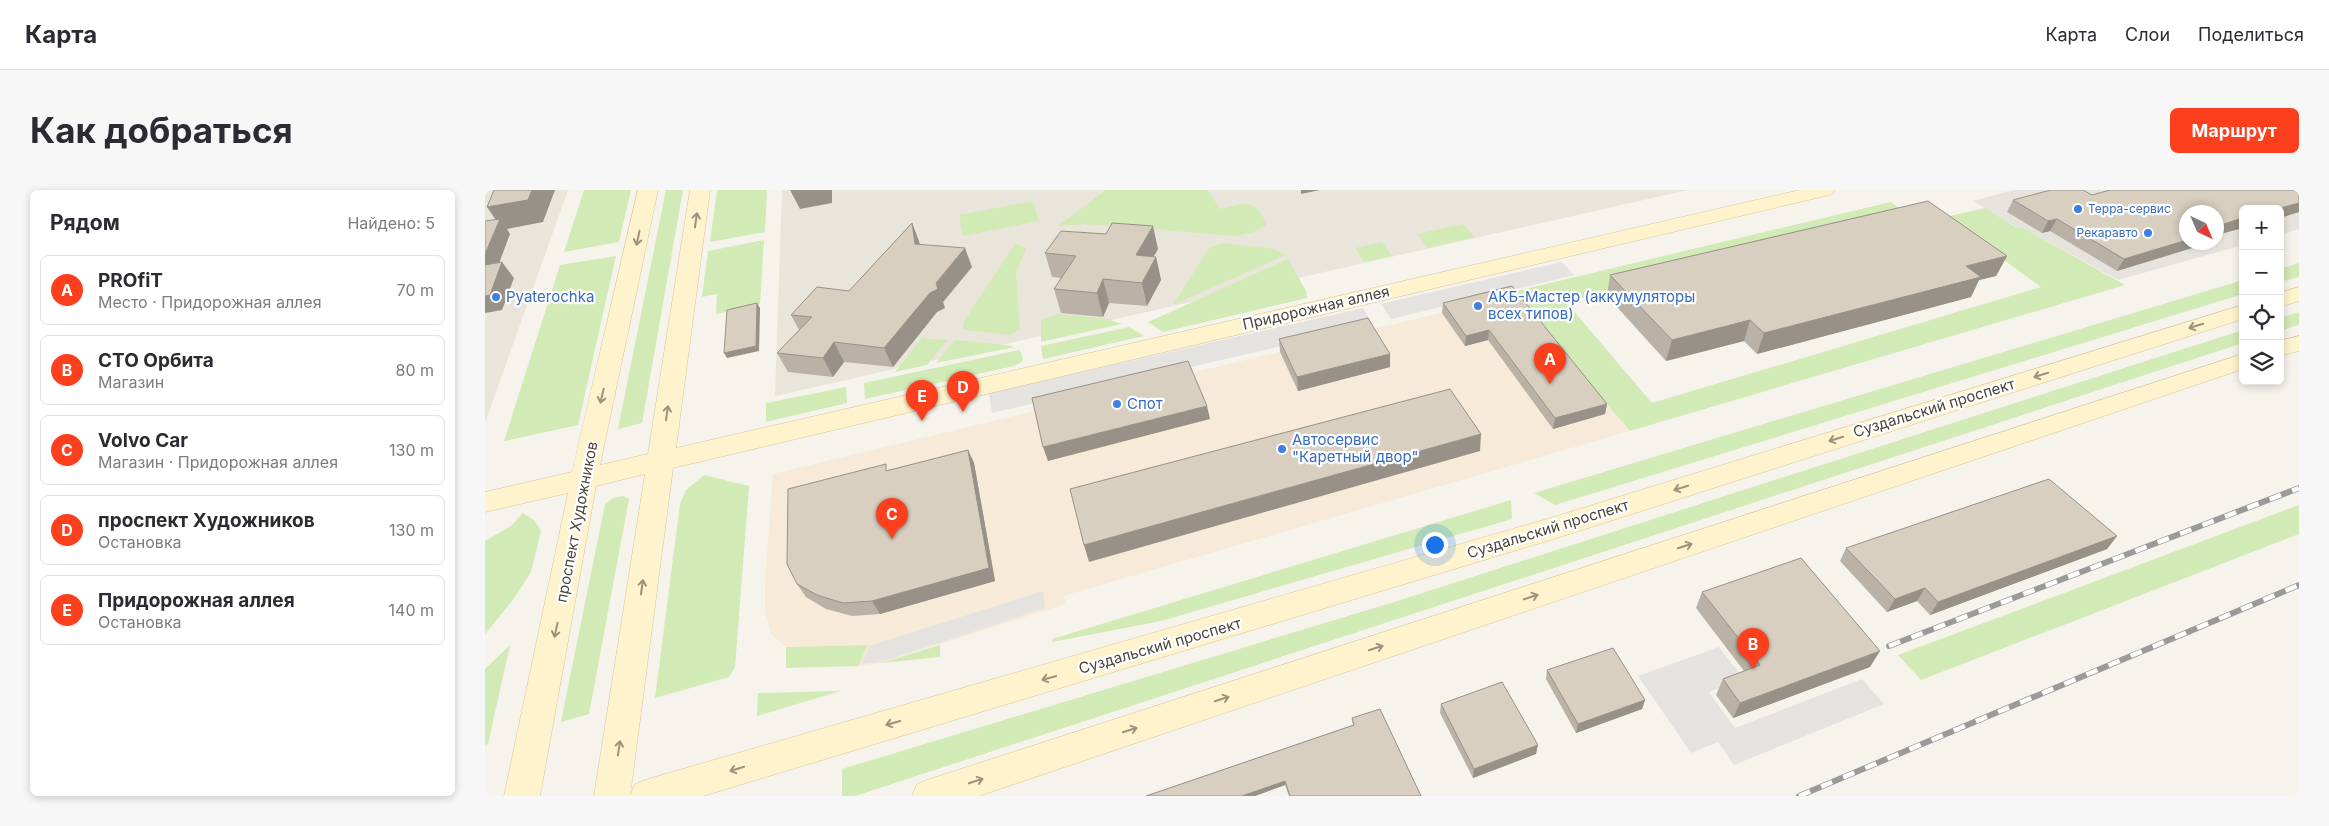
<!DOCTYPE html>
<html lang="ru">
<meta charset="utf-8">
<style>
body{margin:0;font-family:Inter,sans-serif;background:#f7f7f7;color:#2b2b33}
.controls{position:absolute;right:15px;top:15px;display:grid;overflow:hidden;border-radius:8px;box-shadow:0 2px 8px #0003}
.controls button{width:45px;height:45px;display:grid;place-items:center;padding:0;border:0;border-bottom:1px solid #e1e1e2;background:#fff;color:#2b2b33;font:25px sans-serif}
.compass{position:absolute;left:1694px;top:15px;width:45px;height:45px;border-radius:50%;background:#fff;box-shadow:0 2px 8px #0003;rotate:136deg}
.you{position:absolute;left:949px;top:354px;width:18px;height:18px;margin:-12px;border:4px solid #fff;border-radius:50%;background:#1a73e8;box-shadow:0 0 0 8px #1a73e833}
.badge{display:grid;place-items:center;width:32px;height:32px;border-radius:50%;background:#fc3f1d;color:#fff;font-size:16px;font-weight:700}
.pin{position:absolute;translate:-50% -41px;filter:drop-shadow(0 1px 2px #0008)}
.pin::after{content:'';position:absolute;top:26px;width:18px;height:15px;background:inherit;clip-path:polygon(0 0,100% 0,50% 100%)}
.list{margin:0;padding:0;list-style:none}
h2{display:flex;justify-content:space-between;align-items:center;height:65px;margin:0;padding:0 20px;font-size:21px}
h2 small{font-size:16px;font-weight:400;color:#7c7c81}
.list li{display:grid;grid-template-columns:32px 1fr auto;gap:15px;align-items:center;box-sizing:border-box;height:70px;margin:0 10px 10px;padding:0 10px;border:1px solid #e1e1e2;border-radius:8px}
.list b{display:block;font-size:19px;white-space:nowrap}
.list p{margin:0;font-size:16px;white-space:nowrap;color:#7c7c81}
.list em{font-size:16px;font-style:normal;color:#7c7c81}
.icon{flex:none;width:28px;height:28px;fill:none;stroke:currentColor;stroke-width:2;stroke-linecap:round;stroke-linejoin:round}
.map{position:relative;flex:none;width:1814px;height:606px;overflow:hidden;border-radius:8px}
header{display:flex;align-items:center;gap:30px;box-sizing:border-box;height:70px;padding:0 25px;background:#fff;border-bottom:1px solid #e1e1e2}
header strong{font-size:24px}
nav{display:flex;gap:28px;margin-inline-start:auto;font-size:18px}
.intro{display:flex;align-items:center;justify-content:space-between;box-sizing:border-box;height:120px;padding:0 30px}
h1{margin:0;font-size:35px}
.button{padding:12px 22px;border-radius:8px;background:#fc3f1d;color:#fff;font-size:18px;font-weight:700}
main{display:flex;gap:30px;padding:0 30px}
aside{flex:1;background:#fff;border-radius:8px;box-shadow:0 2px 8px #0003}
.map>svg:first-child{display:block}
</style>
<header>
<strong>Карта</strong>
<nav><a>Карта</a><a>Слои</a><a>Поделиться</a></nav>
</header>
<div class="intro"><h1>Как добраться</h1><a class="button">Маршрут</a></div>
<main>
<aside>
<h2>Рядом<small>Найдено: 5</small></h2>
<ul class="list">
<li><span class="badge">A</span><div><b>PROfiT</b><p>Место · Придорожная аллея</p></div><em>70 m</em></li>
<li><span class="badge">B</span><div><b>СТО Орбита</b><p>Магазин</p></div><em>80 m</em></li>
<li><span class="badge">C</span><div><b>Volvo Car</b><p>Магазин · Придорожная аллея</p></div><em>130 m</em></li>
<li><span class="badge">D</span><div><b>проспект Художников</b><p>Остановка</p></div><em>130 m</em></li>
<li><span class="badge">E</span><div><b>Придорожная аллея</b><p>Остановка</p></div><em>140 m</em></li>
</ul>
</aside>
<div class="map">
<svg width="1814" height="606" viewBox="0 0 1814 606">
<rect width="100%" height="100%" fill="#f6f3ec"/>
<path fill="#eae5da" d="M0,0H83L0,233Z
M297,0H1203L290,206Z"/>
<path fill="#f7ead8" d="M1030,105L1145,241L578,406L581,414L396,473L374,476L381,455L301,457L286,444L280,420V392L288,284Z"/>
<path fill="#e6e2dd" fill-rule="evenodd" d="M1529,0H1785L1814,15V39L1795,45V19H1758V55L1633,90L1537,37L1533,38L1488,11ZM1702,22H1732V52H1702Z"/>
<path fill="#d2eab5" d="M99,0H146L134,52L79,62Z
M181,0H198L157,233L133,239Z
M232,0H282L280,42L225,52Z
M621,0H723L735,19C752,16 765,7 776,24C779,28 780,30 781,35L769,42L750,46L601,34L573,36Z
M548,11L554,31L478,46L474,25Z
M1406,12L1431,30L1081,112L1167,213L1556,97L1460,27L1500,18L1532,38L1537,37L1640,95L1145,241L1027,102Z
M978,34L990,47L943,58L932,44Z
M279,50L275,114L231,124L232,104L217,107L223,61Z
M897,52L907,66L879,72L870,58Z
M739,53L789,59L801,65L688,115L724,58Z
M530,54L540,57V61L531,83L535,139L525,145L481,140L478,138L479,131Z
M131,66L93,235L19,251L75,75Z
M803,69L821,101L822,108L678,142L663,132Z
M1814,73V87L1795,92V79Z
M1758,90V104L1070,315L1049,303Z
M1814,122V135L1795,141V128Z
M572,124L622,129L637,134L556,152V130Z
M644,137L659,146L558,169L556,156Z
M1758,140V153L370,606H357V579L906,413Z
M437,148L462,150L442,175L410,182Z
M470,150L522,155L530,157L451,173Z
M534,160L537,164L538,171L529,176L380,209L379,193Z
M361,197L362,213L281,232V213Z
M219,285L264,296L250,477L244,487L170,508L195,314L201,300Z
M138,306L144,309L104,524L76,532L120,314L128,308Z
M1026,310L1027,329L676,431L567,452V449Z
M1814,315V344L1436,490L1413,465Z
M38,323L49,330L56,341L46,382L28,410L0,444V351L26,336Z
M25,455L3,554L0,555V479Z
M382,455L374,476L301,478V457Z
M455,455V467L396,473Z
M356,501L272,526L273,503Z"/>
<path fill="#e5e3e0" d="M1077,72L1089,85L906,129L896,114Z
M878,118L888,135L507,223L504,203Z
M558,401L560,418L396,472L377,474L384,456Z
M1234,457L1258,488L1224,502L1250,538L1377,489L1399,514L1249,575L1233,552L1206,563L1153,486Z"/>
<g fill="none" stroke-linecap="round" stroke-linejoin="round">
<g stroke="#d6c79b" stroke-width="1">
<path id="secondary" d="M153,0H173L115,275L163,264L205,0H225L191,258L1315,0H1350L1347,4L1340,6L188,278L145,606H109L160,284L111,296L55,606H19L83,303L0,322V302L87,282Z
M1814,97V111L1795,117V103Z
M1758,115V129L1072,348L218,606H145L150,594L163,589L1062,329Z
M1814,146V161L1795,166V151Z
M1758,164V179L494,606H427L432,594L445,589Z"/>
</g>
<use href="#secondary" fill="#fff3cd" fill-rule="evenodd"/>
<g stroke="#9a9a9a" stroke-width="6">
<path id="rail" d="M1404,456L1814,298
M1314,606L1814,395"/>
</g>
<use href="#rail" stroke="#fff" stroke-width="4.5" stroke-dasharray="12" stroke-linecap="butt"/>
</g>
<path fill="#bab2a6" d="M1814,0V22L1795,28V19L1702,52H1711L1707,58L1632,81L1565,41L1557,43L1522,22L1528,10L1607,5Z
M427,33L435,54L487,77L458,112L460,118L452,122L408,177L359,172L348,187L303,182L292,163L314,140L306,125L364,101Z
M673,59L668,67H671L676,90L662,116L624,113L618,127L576,123L569,99L576,88L567,87L560,63Z
M1522,66L1511,86L1494,90L1486,107L1272,164L1259,151L1181,171L1122,106L1125,85Z
M1027,96L1122,214L1120,224L1068,239L1003,150L980,156L957,123L958,113Z
M794,149L905,164V177L813,201L795,162Z
M483,260L489,273L510,391L395,424L367,426L341,419L321,407L312,394L404,280Z
M1632,346L1622,359L1445,425L1432,411L1402,422L1355,371L1361,358Z
M1217,402L1385,477L1248,528L1231,505L1238,489L1259,481L1211,418Z
M1062,480L1160,510L1157,519L1091,543L1061,489Z
M956,514L1051,564L988,588L955,523Z
M867,528L936,606H804L800,595L770,606H661L868,535Z"/>
<path fill="#979187" d="M47,0H70L58,32L22,39L25,44L7,92L0,83V64L13,33L2,17Z
M305,0H347V13L315,19Z
M816,0H835L816,4Z
M1814,13V22L1795,28V19H1792Z
M1758,28V38L1732,45V36Z
M1572,29L1565,41L1557,43L1563,31Z
M427,33L434,51L437,72L430,54Z
M668,36L673,59L656,89L651,65Z
M1702,50V52H1711L1707,58L1632,81L1639,69Z
M480,58L487,77L458,112L460,118L452,122L408,177L399,158Z
M1522,66L1511,86L1494,90L1486,107L1272,164L1279,143L1481,76Z
M671,67L676,90L662,116L657,93Z
M17,72L29,88L17,120L0,123V106Z
M618,89L624,113L618,127L612,103Z
M272,113L275,118L274,161L242,168L239,163Z
M1265,130L1259,151L1181,171L1187,150Z
M1004,140L1003,150L980,156L981,146Z
M349,152L359,172L348,187L338,168Z
M905,164V177L813,201L812,187Z
M1122,214L1120,224L1068,239L1070,228Z
M722,216L725,229L563,271L558,257Z
M996,244L995,261L604,372L599,355Z
M483,260L489,273L510,391L395,424L387,411Z
M1632,346L1622,359L1445,425L1453,412Z
M1440,398L1432,411L1402,422L1410,409Z
M1395,461L1385,477L1248,528L1255,513Z
M1160,510L1157,519L1091,543L1093,534Z
M1053,555L1051,564L988,588L989,579Z
M800,591V595L770,606H757Z"/>
<path fill="#d8cfc1" stroke="#979187" d="M9,0H47L43,10L2,17Z
M1566,0H1598L1607,5L1625,0H1814V13L1792,19H1758V28L1732,36V22H1702V50L1639,69L1572,29L1563,31L1528,10Z
M1443,11L1522,66L1481,76L1496,87L1279,143L1265,130L1187,150L1125,85Z
M15,29L0,64V31Z
M427,33L430,54L480,58L451,93L453,99L445,103L399,158L349,152L338,168L292,163L327,127L306,125L332,97L364,101Z
M627,33L668,36L651,65L671,67L657,93L618,89L612,103L569,99L591,66L560,63L576,41L621,44Z
M17,72L5,105L0,106V75Z
M1027,96L1122,214L1070,228L1004,140L981,146L958,113Z
M272,113L271,156L239,163L242,120Z
M883,128L905,164L812,187L794,149Z
M703,171L722,216L558,257L547,208Z
M965,199L996,244L599,355L585,299Z
M483,260L504,378L387,411L358,413L332,405L312,394L302,374L303,299L401,274V281Z
M1564,289L1632,346L1453,412L1440,398L1410,409L1361,358Z
M1316,368L1395,461L1255,513L1238,489L1275,475L1217,402Z
M1128,458L1160,510L1093,534L1062,480Z
M1017,492L1053,555L989,579L956,514Z
M895,519L936,606H805L800,591L757,606H661L869,535L867,528Z"/>
<defs><path id="oneway-shaft" d="M-6 0H5M1.5-3L5.5 0L1.5 3" fill="none" stroke-width="1.6" stroke-linecap="round" stroke-linejoin="round" transform="scale(1.25)"/></defs>
<g stroke="#9c937c">
<use href="#oneway-shaft" transform="translate(211 30) rotate(-82)"/>
<use href="#oneway-shaft" transform="translate(153 48) rotate(102)"/>
<use href="#oneway-shaft" transform="translate(1711 136) rotate(163)"/>
<use href="#oneway-shaft" transform="translate(1556 185) rotate(163)"/>
<use href="#oneway-shaft" transform="translate(117 206) rotate(103)"/>
<use href="#oneway-shaft" transform="translate(182 223) rotate(-82)"/>
<use href="#oneway-shaft" transform="translate(1351 249) rotate(163)"/>
<use href="#oneway-shaft" transform="translate(1196 298) rotate(163)"/>
<use href="#oneway-shaft" transform="translate(1200 356) rotate(-18)"/>
<use href="#oneway-shaft" transform="translate(157 397) rotate(-82)"/>
<use href="#oneway-shaft" transform="translate(1046 407) rotate(-18)"/>
<use href="#oneway-shaft" transform="translate(71 440) rotate(102)"/>
<use href="#oneway-shaft" transform="translate(891 458) rotate(-18)"/>
<use href="#oneway-shaft" transform="translate(564 488) rotate(164)"/>
<use href="#oneway-shaft" transform="translate(737 509) rotate(-18)"/>
<use href="#oneway-shaft" transform="translate(408 533) rotate(164)"/>
<use href="#oneway-shaft" transform="translate(645 540) rotate(-18)"/>
<use href="#oneway-shaft" transform="translate(134 558) rotate(-81)"/>
<use href="#oneway-shaft" transform="translate(252 579) rotate(163)"/>
<use href="#oneway-shaft" transform="translate(491 591) rotate(-18)"/>
</g>
<g fill="#3f7fe0" stroke="#fff" stroke-width="2">
<circle cx="1593" cy="19" r="5"/>
<circle cx="1663" cy="43" r="5"/>
<circle cx="11" cy="107" r="5"/>
<circle cx="993" cy="116" r="5"/>
<circle cx="632" cy="214" r="5"/>
<circle cx="797" cy="259" r="5"/>
</g>
<g text-anchor="middle" stroke-width="4.5" stroke-linejoin="round" paint-order="stroke">
<g font-size="12" fill="#366cbe" stroke="#fff" text-anchor="start">
<text x="1603" y="23">Терра-сервис</text>
<text x="1653" y="47" text-anchor="end">Рекаравто</text>
</g>
<g font-size="15" fill="#366cbe" stroke="#fff" text-anchor="start">
<text x="21" y="112">Pyaterochka</text>
<text x="1003" y="112">АКБ-Мастер (аккумуляторы<tspan x="1003" dy="17">всех типов)</tspan></text>
<text x="642" y="219">Спот</text>
<text x="807" y="255">Автосервис<tspan x="807" dy="17">"Каретный двор"</tspan></text>
</g>
<g font-size="15" fill="#4b4439" stroke="#fff">
<text transform="translate(831 118) rotate(-13)" y="5">Придорожная аллея</text>
<text transform="translate(1449 218) rotate(-17)" y="5">Суздальский проспект</text>
<text transform="translate(92 332) rotate(-79)" y="5">проспект Художников</text>
<text transform="translate(1063 339) rotate(-17)" y="5">Суздальский проспект</text>
<text transform="translate(675 456) rotate(-16)" y="5">Суздальский проспект</text>
</g>
</g>
</svg>
<div class="controls">
<button>+</button>
<button>−</button>
<button><svg class="icon" aria-label="locate" viewBox="0 0 24 24"><circle cx="12" cy="12" r="6"/><path d="M12 2v4M12 18v4M2 12h4M18 12h4"/></svg></button>
<button><svg class="icon" aria-label="layers" viewBox="0 0 24 24"><path d="M12 4l9 5-9 5-9-5zM3 14l9 5 9-5"/></svg></button>
</div>
<svg class="compass" viewBox="-18 -18 36 36"><path d="M0-13l5 13h-10z" fill="#e53935"/><path d="M0 13l5-13h-10z" fill="#7c7c81"/></svg>
<div class="you"></div>
<div class="pin badge" style="left:1065px;top:194px">A</div>
<div class="pin badge" style="left:1268px;top:479px">B</div>
<div class="pin badge" style="left:407px;top:349px">C</div>
<div class="pin badge" style="left:478px;top:222px">D</div>
<div class="pin badge" style="left:437px;top:231px">E</div>
</div>
</main>
